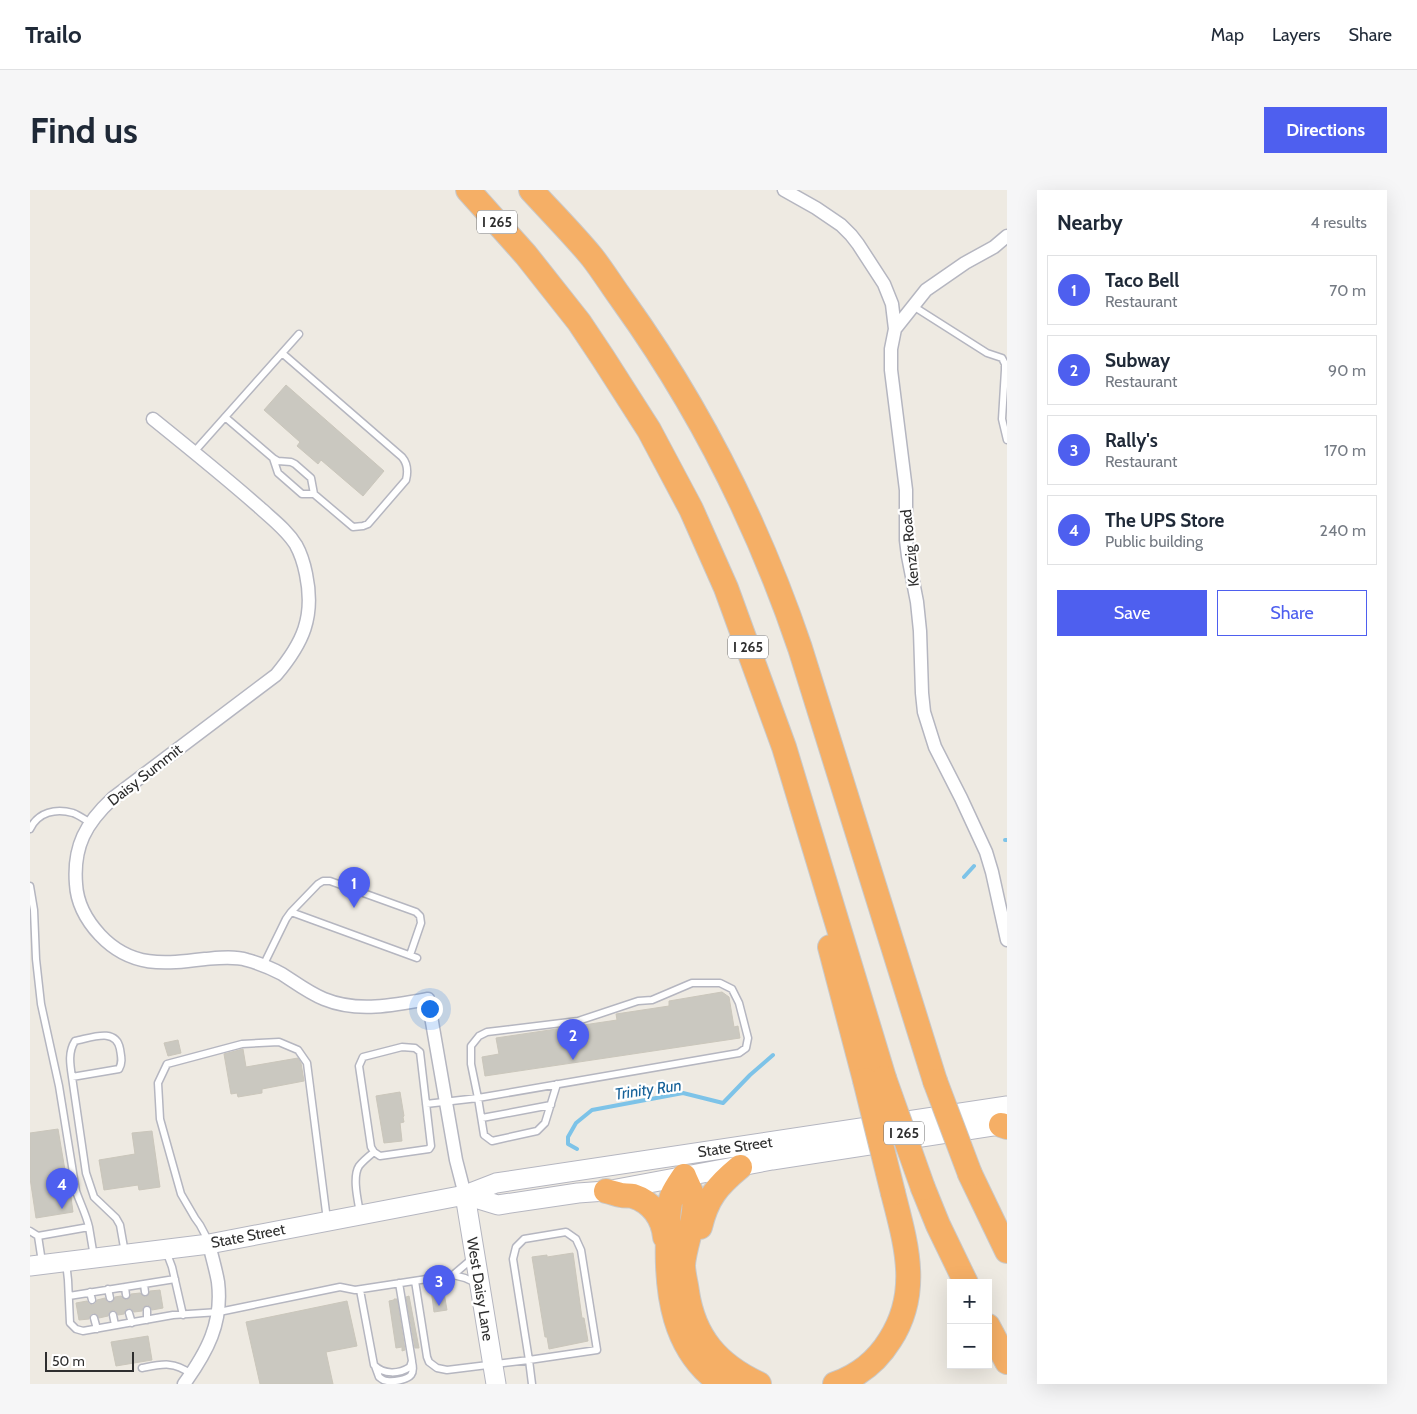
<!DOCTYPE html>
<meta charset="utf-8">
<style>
body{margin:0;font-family:Cabin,sans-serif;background:#f6f6f7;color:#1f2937}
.controls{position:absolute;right:15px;bottom:15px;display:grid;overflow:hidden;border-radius:0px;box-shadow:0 5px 20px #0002}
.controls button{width:45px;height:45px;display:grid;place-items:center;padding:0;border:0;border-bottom:1px solid #e0e1e3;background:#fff;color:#1f2937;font:25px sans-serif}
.scale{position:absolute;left:15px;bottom:12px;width:89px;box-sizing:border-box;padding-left:5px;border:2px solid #2e2e2e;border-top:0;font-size:14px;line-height:18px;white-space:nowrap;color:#2e2e2e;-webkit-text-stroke:4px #fff;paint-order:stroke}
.you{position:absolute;left:399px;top:818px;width:18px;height:18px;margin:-12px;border:4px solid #fff;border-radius:50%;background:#1a73e8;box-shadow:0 0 0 8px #1a73e833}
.badge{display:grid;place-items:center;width:32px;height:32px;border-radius:50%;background:#4e5fef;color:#fff;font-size:16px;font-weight:700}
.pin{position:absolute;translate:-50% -41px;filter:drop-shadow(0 1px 2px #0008)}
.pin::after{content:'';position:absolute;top:26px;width:18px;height:15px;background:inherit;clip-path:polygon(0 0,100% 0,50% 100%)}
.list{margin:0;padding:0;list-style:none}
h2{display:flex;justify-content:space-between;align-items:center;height:65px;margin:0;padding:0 20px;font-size:21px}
h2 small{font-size:16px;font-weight:400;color:#747a83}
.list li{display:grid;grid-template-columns:32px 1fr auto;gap:15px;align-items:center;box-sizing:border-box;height:70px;margin:0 10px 10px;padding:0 10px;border:1px solid #e0e1e3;border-radius:0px}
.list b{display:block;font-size:19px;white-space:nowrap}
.list p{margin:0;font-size:16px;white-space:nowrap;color:#747a83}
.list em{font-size:16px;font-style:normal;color:#747a83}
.actions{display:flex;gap:10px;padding:15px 20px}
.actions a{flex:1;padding:11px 0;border:1px solid #4e5fef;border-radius:0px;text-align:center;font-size:18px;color:#4e5fef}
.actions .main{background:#4e5fef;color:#fff}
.map{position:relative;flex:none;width:977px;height:1194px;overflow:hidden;border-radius:0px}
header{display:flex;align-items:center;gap:30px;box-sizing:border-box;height:70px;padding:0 25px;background:#fff;border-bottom:1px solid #e0e1e3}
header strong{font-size:24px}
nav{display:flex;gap:28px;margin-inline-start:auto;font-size:18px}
.intro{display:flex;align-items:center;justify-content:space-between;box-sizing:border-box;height:120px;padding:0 30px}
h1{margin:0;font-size:35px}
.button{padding:12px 22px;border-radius:0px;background:#4e5fef;color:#fff;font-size:18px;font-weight:700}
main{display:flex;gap:30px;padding:0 30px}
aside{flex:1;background:#fff;border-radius:0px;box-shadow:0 5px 20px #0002}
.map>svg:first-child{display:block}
</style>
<header>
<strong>Trailo</strong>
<nav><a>Map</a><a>Layers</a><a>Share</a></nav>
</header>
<div class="intro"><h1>Find us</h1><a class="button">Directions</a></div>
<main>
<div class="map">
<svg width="977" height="1194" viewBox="0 0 977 1194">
<rect width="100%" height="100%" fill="#eeeae2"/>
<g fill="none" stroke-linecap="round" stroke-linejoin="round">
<path stroke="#7dc3e8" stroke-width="4" d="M975,650H977
M934,687L944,676
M547,959L538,954V947L546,933L562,920L653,903L693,913L720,885L743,865"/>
</g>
<path fill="#cac8c0" stroke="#cac6bb" d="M256,195L354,281L333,306L291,270L288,274L267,256L270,252L234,220Z
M692,802L699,807L704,837L708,836L710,848L455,886L452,867L469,864L466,848L587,830L586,824L639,816V811Z
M148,850L151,863L138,866L134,853Z
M213,859L216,877L268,868L271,873L274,891L232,899V903L208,907L207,903L201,904L194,864Z
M370,902L374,926L373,927L374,932L370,933L372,951L354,953L346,906Z
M28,939L37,992H39L43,1022L6,1028L0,988V943Z
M122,941L130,997L109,1000L108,995L74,1000L69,970L105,964L102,943Z
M543,1063L552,1128H554L558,1151L519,1159L517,1147H515L502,1067L517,1065V1067Z
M413,1097L417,1120L404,1122L401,1099Z
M130,1100L133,1118L122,1120L120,1116L117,1115L113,1117L112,1121L104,1122L102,1119L98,1118L95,1120L94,1124L88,1125L86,1121L83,1120L79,1122L78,1126L69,1128L67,1124L63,1123L60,1125L59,1129L49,1130L46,1113L57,1111L59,1114L63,1115L66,1113L67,1110L75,1108L77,1112L81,1113L84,1111L85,1107L91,1106L94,1109L97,1110L100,1107L101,1104L110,1103L113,1106L116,1107L119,1104L120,1101Z
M379,1106L389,1158H385L376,1107Z
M364,1109H367L375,1160L372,1161V1157L366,1158L359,1111L364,1110Z
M317,1111L327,1156L296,1162L303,1194H230L216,1132Z
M118,1146L122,1170L86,1176L81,1152Z"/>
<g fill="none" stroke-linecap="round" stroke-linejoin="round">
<g stroke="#b5b6c0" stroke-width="9">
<path id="lane" d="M883,116L957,163L972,168L975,174V180L972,229L977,250
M195,227L243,268L248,271L261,272L265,274L281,288L284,304L323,337L333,336L338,334L376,290C378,282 378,274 372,267L252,163
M164,262L269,144
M243,268L248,283L272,304H284
M0,639C8,622 26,618 43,623C49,625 55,630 61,633
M0,696L4,720L6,769L11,814L29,896L46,1001C50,1013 56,1024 59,1037
M261,722L288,694L293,691H300L386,722L390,726L391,733L380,765
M233,776L256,729L261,722L387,768
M372,857L385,858L390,862L401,956L399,959L350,966L344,962L341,957L329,876L333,867Z
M42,887L89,879C93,872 91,866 90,859C86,837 61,848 45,851C38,862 40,874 42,887L56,983L64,1007L86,1028L90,1035L95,1063
M396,914L448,908L709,863L716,858L718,848L709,813L702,799L690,793H662L622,810L608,811L548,831L457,842L449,846L441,856V874L448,908L454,945L462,951L507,941L515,933L527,894
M452,928L521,915
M330,1023C328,1011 322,987 329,976C333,971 339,966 344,962
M0,1041L8,1046L59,1037L64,1067
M536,1042L546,1049L551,1060L567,1160L499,1170L483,1069L486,1057L494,1049Z
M8,1046L12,1072
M179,1052L170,1035L165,1028L151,1004L130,929L128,893L137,874L212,854L249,852L268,860L277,873L297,1030
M136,1061L142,1077L153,1125
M36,1072L38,1090L40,1133L46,1139L53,1141L143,1125L189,1122L310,1097L325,1100L423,1085L435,1088L446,1093
M423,1085L443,1068
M385,1091L397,1167L399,1172L407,1178L417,1180L499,1170L502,1194
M114,1094L115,1102
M95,1097L96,1105
M78,1099L80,1108
M330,1100L344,1175C354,1185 369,1184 380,1177L382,1171L369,1093
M60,1102L62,1110
M39,1106L145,1089
M99,1123L102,1133
M83,1125L85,1135
M64,1128L67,1139
M117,1130V1120
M345,1176L349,1187C352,1189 353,1191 357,1191C363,1192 377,1190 381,1185C384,1181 383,1176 382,1172
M112,1178C132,1174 144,1171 161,1184"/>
</g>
<g stroke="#b5b6c0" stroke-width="15">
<path id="street" d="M754,0L786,18L811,35L821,45L828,54L854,94L862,114L865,139L861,159V180L876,300V350L878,366L887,412L890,441L892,503L894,522L905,557L931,608L956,662L962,682L977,750
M865,139L896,100L935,73L964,57L977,46
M123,229C159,258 195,287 229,317C242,329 257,340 266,355C271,364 274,374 276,384C285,427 273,453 246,485L83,608C56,633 43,656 46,694C47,713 57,731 70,745C101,778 134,774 175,769C188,768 204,766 217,770C228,773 241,778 252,784C266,793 279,803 294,809C328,823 363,815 398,809L426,970L435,1005
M154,1194C177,1162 193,1133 188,1092C186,1080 182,1067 179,1054"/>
</g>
<g stroke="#b5b6c0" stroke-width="21">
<path id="secondary" d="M435,1005L468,1015L548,1003L576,1001L742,970L977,934
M435,1005L466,1194
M0,1076L179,1054L435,1005L466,993L977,916"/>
</g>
<g stroke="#c9c9c9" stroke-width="26">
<path id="highway" d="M438,0L496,65L549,132L573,168L619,240L661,319L696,398L754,557L854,888
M501,0C521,22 543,44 562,67C573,81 582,96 593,111C669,217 728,334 770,458L905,891
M800,757L835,890
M971,935L977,937
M940,984L977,1061
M654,986C657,994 662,1002 664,1011C667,1027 654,1056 653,1075C653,1084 656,1093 657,1102C664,1148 688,1175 729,1194
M654,986C650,992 645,999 642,1006C637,1019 638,1033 638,1047C636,1102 643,1161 692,1194
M893,998L908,1035L936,1093
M576,1001C581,1002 586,1004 591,1005C595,1006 599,1005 603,1006C622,1012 633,1028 635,1047
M670,1037C677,1008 687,996 710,977
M958,1136L977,1172
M805,1194C828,1186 847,1171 860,1150C891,1102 876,1054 863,1003"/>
</g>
<use href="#lane" stroke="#fff" stroke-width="6"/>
<use href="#street" stroke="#fff" stroke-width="12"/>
<use href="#secondary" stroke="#fff" stroke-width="19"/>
<use href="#highway" stroke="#f5af66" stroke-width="24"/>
<g stroke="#c9c9c9" stroke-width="26" stroke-linecap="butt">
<path id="highway-bridge" d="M854,888L893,998
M835,890L863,1003
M905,891L940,984"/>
</g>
<use href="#highway-bridge" stroke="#f5af66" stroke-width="24"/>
</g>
<g text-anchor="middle" stroke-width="4.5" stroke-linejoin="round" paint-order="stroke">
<g fill="#fff" stroke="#6d6d6d" stroke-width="1">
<rect x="447" y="20.5" width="40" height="23" rx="4"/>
<rect x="698" y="445.5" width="40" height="23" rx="4"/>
<rect x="854" y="931.5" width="40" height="23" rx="4"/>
</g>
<g font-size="14" font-weight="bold" fill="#2e2e2e">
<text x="467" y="37">I 265</text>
<text x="718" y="462">I 265</text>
<text x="874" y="948">I 265</text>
</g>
<g font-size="15" fill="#2e2e2e" stroke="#fff">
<text transform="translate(880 358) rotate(-96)" y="5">Kenzig Road</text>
<text transform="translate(115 585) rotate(-38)" y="5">Daisy Summit</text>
<text transform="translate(705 957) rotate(-8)" y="5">State Street</text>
<text transform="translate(218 1046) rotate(-11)" y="5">State Street</text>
<text transform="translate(450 1099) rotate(81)" y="5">West Daisy Lane</text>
</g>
<g font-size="16" font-style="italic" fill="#176299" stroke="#fff">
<text transform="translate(618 899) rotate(-8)" y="6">Trinity Run</text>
</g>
</g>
</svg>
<div class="controls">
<button>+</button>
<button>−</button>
</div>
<div class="scale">50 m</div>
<div class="you"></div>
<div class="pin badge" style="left:324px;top:718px">1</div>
<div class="pin badge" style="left:543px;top:870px">2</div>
<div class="pin badge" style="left:409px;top:1116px">3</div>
<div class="pin badge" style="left:32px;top:1019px">4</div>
</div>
<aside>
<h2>Nearby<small>4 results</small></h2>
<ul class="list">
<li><span class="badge">1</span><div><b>Taco Bell</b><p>Restaurant</p></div><em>70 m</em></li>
<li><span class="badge">2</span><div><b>Subway</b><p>Restaurant</p></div><em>90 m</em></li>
<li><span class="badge">3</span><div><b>Rally's</b><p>Restaurant</p></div><em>170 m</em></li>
<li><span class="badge">4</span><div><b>The UPS Store</b><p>Public building</p></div><em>240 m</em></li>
</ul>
<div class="actions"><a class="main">Save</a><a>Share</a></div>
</aside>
</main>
